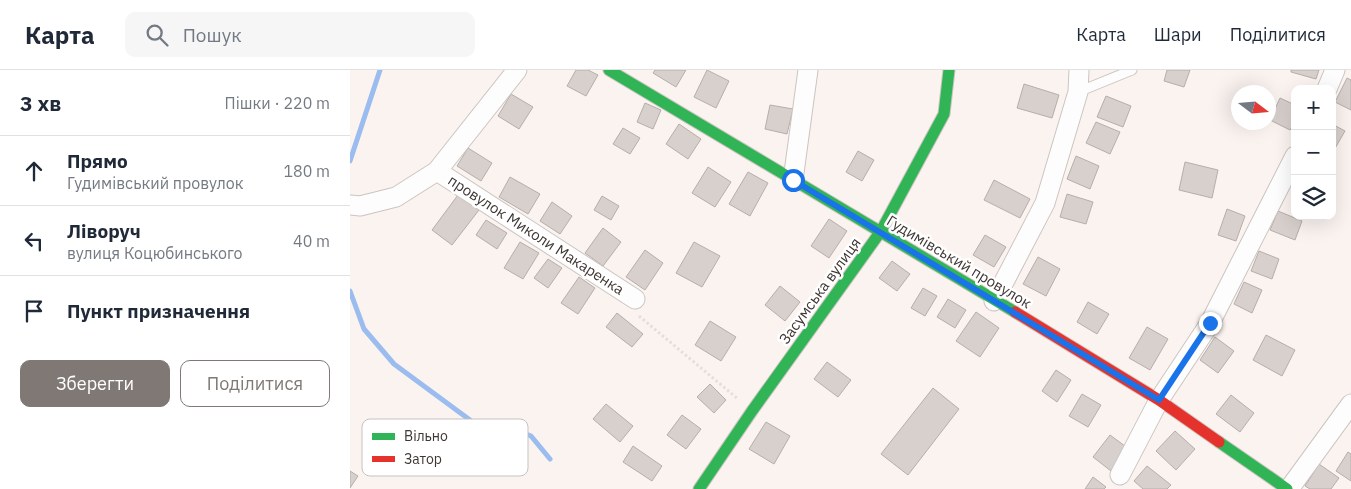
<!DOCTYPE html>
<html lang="uk">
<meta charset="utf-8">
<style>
body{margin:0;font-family:"IBM Plex Sans",sans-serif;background:#f6f6f7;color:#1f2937}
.controls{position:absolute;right:15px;top:15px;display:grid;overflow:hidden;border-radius:10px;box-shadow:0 5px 20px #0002}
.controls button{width:45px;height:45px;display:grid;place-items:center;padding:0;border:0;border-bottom:1px solid #e0e1e3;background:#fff;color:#1f2937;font:25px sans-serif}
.compass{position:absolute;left:881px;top:15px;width:45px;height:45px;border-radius:50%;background:#fff;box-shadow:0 5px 20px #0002;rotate:106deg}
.stop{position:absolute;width:15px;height:15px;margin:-11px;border:4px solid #1a73e8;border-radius:50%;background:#fff}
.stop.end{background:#1a73e8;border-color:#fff;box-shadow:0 1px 5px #0008}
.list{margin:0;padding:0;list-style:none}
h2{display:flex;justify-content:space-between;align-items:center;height:65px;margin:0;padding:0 20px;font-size:21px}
h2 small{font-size:16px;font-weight:400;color:#747a83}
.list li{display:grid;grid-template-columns:32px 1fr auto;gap:15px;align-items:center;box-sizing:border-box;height:70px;padding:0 20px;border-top:1px solid #e0e1e3}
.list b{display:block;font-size:19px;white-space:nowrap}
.list p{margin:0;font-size:16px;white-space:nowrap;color:#747a83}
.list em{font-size:16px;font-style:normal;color:#747a83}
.actions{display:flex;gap:10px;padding:15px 20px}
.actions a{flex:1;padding:11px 0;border:1px solid #807875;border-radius:10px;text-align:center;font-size:18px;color:#807875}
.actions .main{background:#807875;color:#fff}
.icon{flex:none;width:28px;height:28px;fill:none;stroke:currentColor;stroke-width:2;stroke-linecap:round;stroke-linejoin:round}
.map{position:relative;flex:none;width:1001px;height:419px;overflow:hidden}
header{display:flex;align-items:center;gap:30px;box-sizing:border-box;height:70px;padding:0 25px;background:#fff;border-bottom:1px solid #e0e1e3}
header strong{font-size:24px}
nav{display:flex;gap:28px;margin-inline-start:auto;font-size:18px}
.search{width:350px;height:45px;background:#f6f6f7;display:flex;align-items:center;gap:12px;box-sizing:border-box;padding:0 18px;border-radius:10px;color:#747a83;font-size:19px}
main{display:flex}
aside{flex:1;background:#fff}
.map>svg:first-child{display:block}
</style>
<header>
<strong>Карта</strong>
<div class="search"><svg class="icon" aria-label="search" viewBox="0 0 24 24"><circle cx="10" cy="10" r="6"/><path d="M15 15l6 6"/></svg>Пошук</div>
<nav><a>Карта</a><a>Шари</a><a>Поділитися</a></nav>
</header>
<main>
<aside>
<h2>3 хв<small>Пішки · 220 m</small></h2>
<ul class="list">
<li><svg class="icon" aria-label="ahead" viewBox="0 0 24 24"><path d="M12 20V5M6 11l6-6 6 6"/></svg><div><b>Прямо</b><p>Гудимівський провулок</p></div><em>180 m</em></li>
<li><svg class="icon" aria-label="left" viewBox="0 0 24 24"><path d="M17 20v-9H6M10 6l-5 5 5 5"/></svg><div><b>Ліворуч</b><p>вулиця Коцюбинського</p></div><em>40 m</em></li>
<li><svg class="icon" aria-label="arrive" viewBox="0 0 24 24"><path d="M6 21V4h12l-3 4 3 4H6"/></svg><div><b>Пункт призначення</b></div></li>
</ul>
<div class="actions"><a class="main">Зберегти</a><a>Поділитися</a></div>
</aside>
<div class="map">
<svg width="1001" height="419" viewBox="0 0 1001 419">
<rect width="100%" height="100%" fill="#fbf3f0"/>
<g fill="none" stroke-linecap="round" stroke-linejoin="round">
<path stroke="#9abcee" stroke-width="5" d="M0,91L30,0
M0,221L14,259L44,294L124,353L161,358L181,366L200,389"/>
</g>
<path fill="#d8d0cd" stroke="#b6aeab" d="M226,0H238L248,5L236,26L217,16Z
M305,0H336L326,17L303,3Z
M357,0L379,11L366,38L344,27Z
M817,0H840L834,17L814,11Z
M941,0H969L966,9L941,2Z
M997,8L1001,10V40L985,32Z
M674,14L709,25L702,48L667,38Z
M161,24L183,37L169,59L148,46Z
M756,26L781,36L773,57L747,47Z
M930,28L945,35V51L940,60L920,50Z
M295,33L311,40L303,59L287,52Z
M420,35L443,39L437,64L415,59Z
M746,52L770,62L760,84L736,73Z
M329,54L351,69L338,89L316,74Z
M982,54L995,61L984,80L982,79Z
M273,58L290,68L280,84L263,74Z
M118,78L142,93L131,111L107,96Z
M508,81L524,90L512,111L496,102Z
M726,86L749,96L740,119L717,109Z
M835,92L868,100L862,128L829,120Z
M358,97L381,112L365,137L342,123Z
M398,102L418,113L400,146L379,134Z
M160,107L190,124L178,144L149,127Z
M644,110L680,129L670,148L634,130Z
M717,124L743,132L736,154L710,147Z
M108,125L129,140L102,175L82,160Z
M252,126L269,136L261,150L244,140Z
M202,132L222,146L210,164L190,151Z
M877,139L895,146L886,171L868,165Z
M928,141L952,151L945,170L920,160Z
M479,149L497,161L479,188L461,176Z
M136,150L157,163L147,179L126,165Z
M253,158L271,172L253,196L235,183Z
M635,165L656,177L644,197L623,185Z
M170,172L189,183L173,209L154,198Z
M344,172L370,186L352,217L326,203Z
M295,180L313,193L295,220L276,207Z
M909,181L929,189L922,209L901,201Z
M688,187L710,199L696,226L673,214Z
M198,189L212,198L198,218L184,208Z
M542,191L560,204L547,221L529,208Z
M229,207L245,218L228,244L211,233Z
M894,212L912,220L902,243L884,234Z
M430,216L450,232L435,251L415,235Z
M573,218L587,226L575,246L561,238Z
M598,229L616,240L605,258L587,247Z
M738,232L759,244L747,264L727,252Z
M626,242L649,258L630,287L606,271Z
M267,243L293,264L282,277L256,257Z
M360,251L386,267L371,291L345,275Z
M797,257L818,269L800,300L779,288Z
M916,265L945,280L932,306L903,290Z
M865,267L884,281L868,303L850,290Z
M477,292L501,310L488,327L464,309Z
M706,300L721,310L707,332L692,321Z
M360,314L376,330L364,343L347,327Z
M583,318L609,339L558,405L531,384Z
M732,324L751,335L738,357L719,346Z
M881,325L904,343L890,362L866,344Z
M256,334L283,356L270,372L243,349Z
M332,345L351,359L336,379L317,365Z
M416,352L440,366L424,394L399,379Z
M825,361L845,379L826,400L806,381Z
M760,365L779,379L761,401L743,387Z
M283,376L312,396L302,411L273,392Z
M998,382L1001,384V411L986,401Z
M969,394L989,408L981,419H960L955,416Z
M797,396L821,415L817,419H793L784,411Z
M0,401L8,406L0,418Z
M743,407L756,417L754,419H735Z"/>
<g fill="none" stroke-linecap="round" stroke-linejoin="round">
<g stroke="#ccc4c1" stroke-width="11">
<path id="lane" d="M728,22L782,0"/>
</g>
<g stroke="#ccc4c1" stroke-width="21">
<path id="street" d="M977,19L985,0
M87,101L285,229
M443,110L458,0
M0,135L10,136L46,127L87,101L167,0
M644,231L695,133L728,22L729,0
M770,405L809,330L860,253L945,86
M939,419L1001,334"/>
</g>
<g stroke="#ccc4c1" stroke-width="13">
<path id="fast" d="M259,0L665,242
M869,372L937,419
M349,419L402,341L531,161L594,44L599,0"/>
</g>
<g stroke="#ccc4c1" stroke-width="13">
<path id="jam" d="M665,242L809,330L869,372"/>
</g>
<path stroke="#e2dfde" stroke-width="3" stroke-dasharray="2.5 2.5" stroke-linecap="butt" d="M289,246L388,329"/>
<use href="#lane" stroke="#fefdfd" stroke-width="9"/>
<use href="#street" stroke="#fefdfd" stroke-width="19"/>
<use href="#fast" stroke="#30b455" stroke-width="11"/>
<use href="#jam" stroke="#e5322d" stroke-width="11"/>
</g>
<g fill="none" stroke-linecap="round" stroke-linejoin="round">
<path stroke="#1a73e8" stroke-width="6" d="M443,110L809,330L860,253"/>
</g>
<g text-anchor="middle" stroke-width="5" stroke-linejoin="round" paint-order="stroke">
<g font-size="15" fill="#3e3633" stroke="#fff">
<text transform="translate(186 165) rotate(33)" y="5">провулок Миколи Макаренка</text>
<text transform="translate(609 192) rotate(31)" y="5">Гудимівський провулок</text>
<text transform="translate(470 221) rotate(-54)" y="5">Засумська вулиця</text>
</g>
</g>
<rect x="12" y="349" width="166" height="57" rx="8" fill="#fff" stroke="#c5c3c2" stroke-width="1"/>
<rect x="22" y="363" width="23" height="7" fill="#30b455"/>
<rect x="22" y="386" width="23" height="6" fill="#e5322d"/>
<g font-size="14" fill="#3e3633">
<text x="54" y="371">Вільно</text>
<text x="54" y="394">Затор</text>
</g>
</svg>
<div class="controls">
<button>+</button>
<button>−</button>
<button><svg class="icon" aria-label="layers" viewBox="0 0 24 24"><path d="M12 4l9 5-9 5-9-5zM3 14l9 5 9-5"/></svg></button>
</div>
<svg class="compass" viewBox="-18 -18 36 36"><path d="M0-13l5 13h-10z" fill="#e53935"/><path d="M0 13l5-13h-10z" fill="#747a83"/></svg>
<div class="stop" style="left:443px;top:110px"></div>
<div class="stop end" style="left:860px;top:253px"></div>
</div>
</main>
